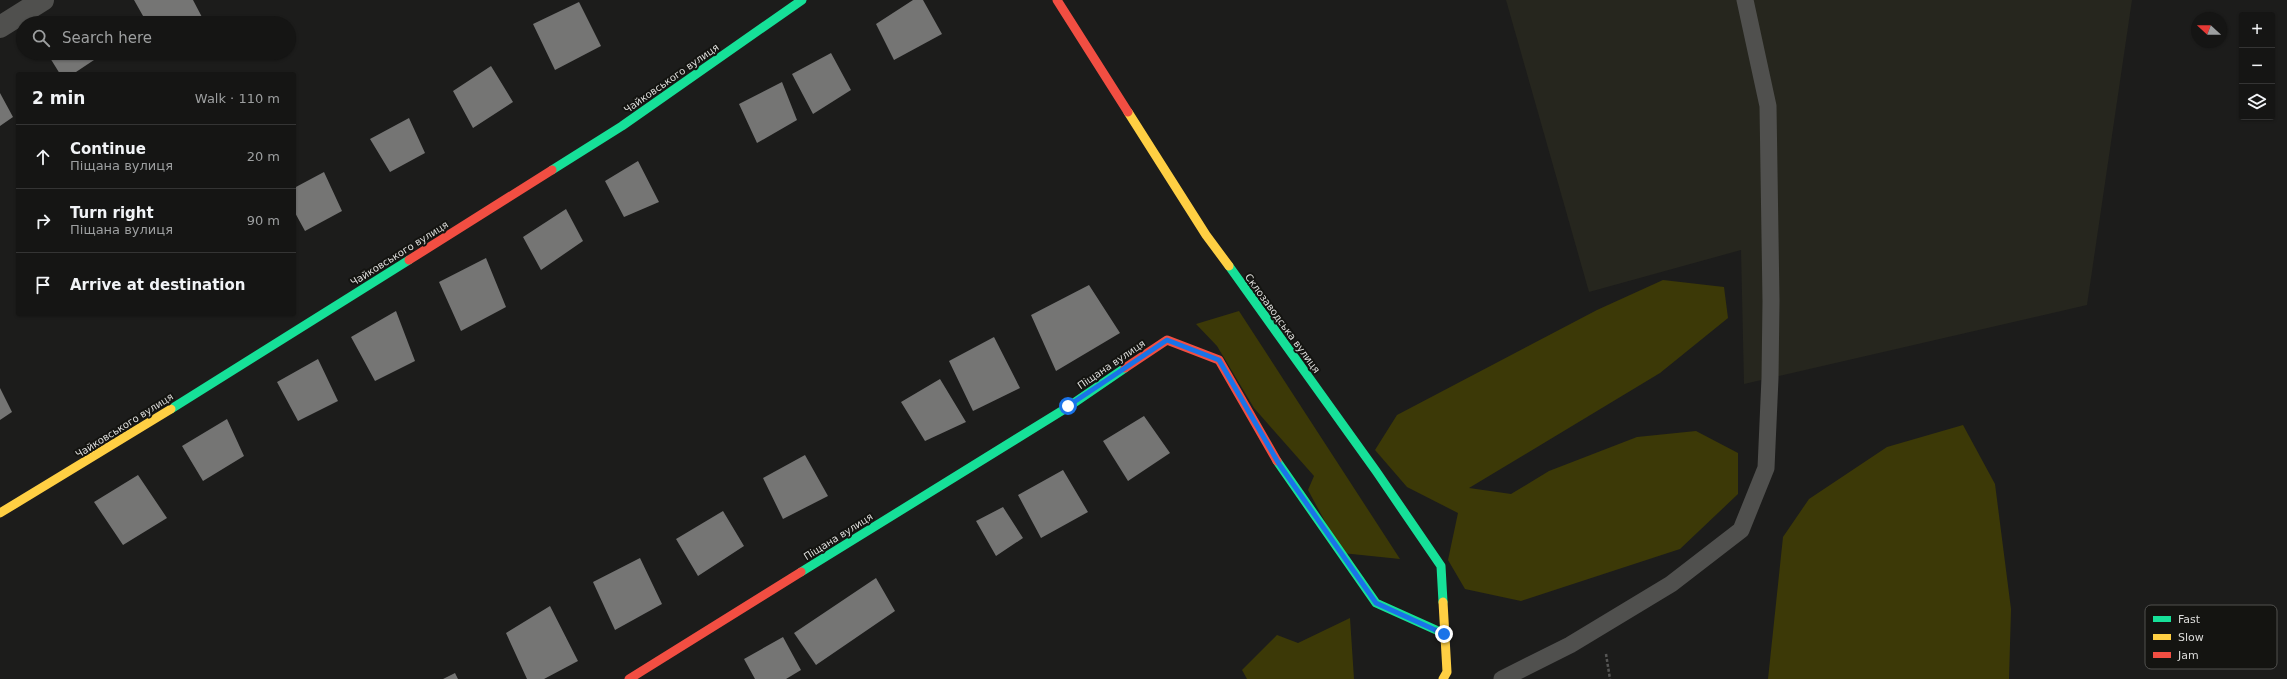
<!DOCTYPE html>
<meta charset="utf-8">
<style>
body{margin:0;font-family:"DejaVu Sans",sans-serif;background:#222;color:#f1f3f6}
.controls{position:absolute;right:12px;top:12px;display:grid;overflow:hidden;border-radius:4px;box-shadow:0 1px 3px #0004}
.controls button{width:36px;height:36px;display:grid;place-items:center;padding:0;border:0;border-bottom:1px solid #343434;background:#151514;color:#f1f3f6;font:20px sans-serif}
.compass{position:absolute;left:2191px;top:12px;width:36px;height:36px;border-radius:50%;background:#151514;box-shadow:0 1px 3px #0004;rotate:291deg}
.stop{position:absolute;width:12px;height:12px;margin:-9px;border:3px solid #1a73e8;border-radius:50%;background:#fff}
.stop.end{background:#1a73e8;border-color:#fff;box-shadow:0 1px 4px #0008}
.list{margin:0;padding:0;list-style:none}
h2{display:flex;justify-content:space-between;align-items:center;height:52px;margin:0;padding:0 16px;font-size:17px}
h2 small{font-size:13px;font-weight:400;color:#9d9fa0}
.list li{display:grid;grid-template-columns:26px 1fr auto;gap:12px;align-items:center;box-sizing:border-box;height:64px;padding:0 16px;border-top:1px solid #343434}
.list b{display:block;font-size:15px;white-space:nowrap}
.list p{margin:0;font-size:13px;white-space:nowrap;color:#9d9fa0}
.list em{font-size:13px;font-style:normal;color:#9d9fa0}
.icon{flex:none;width:22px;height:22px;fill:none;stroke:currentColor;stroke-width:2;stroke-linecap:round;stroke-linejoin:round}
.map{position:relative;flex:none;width:2287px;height:679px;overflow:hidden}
.search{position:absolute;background:#151514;box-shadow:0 1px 3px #0004;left:16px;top:16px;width:280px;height:44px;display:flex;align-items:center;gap:10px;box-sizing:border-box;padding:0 14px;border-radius:22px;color:#9d9fa0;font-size:15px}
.panel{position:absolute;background:#151514;box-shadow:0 1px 3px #0004;left:16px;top:72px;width:280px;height:244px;border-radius:4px}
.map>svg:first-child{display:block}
</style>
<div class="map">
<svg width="2287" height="679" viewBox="0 0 2287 679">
<rect width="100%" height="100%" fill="#1c1c1b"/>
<path fill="#26261e" d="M1506,0H2132L2087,305L1744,384L1741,250L1589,292Z"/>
<path fill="#3c3907" d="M1663,280L1724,287L1728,318L1660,373L1469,488L1511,494L1549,471L1637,437L1696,431L1738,453V494L1680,549L1521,601L1465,589L1448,560L1458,513L1407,487L1375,450L1397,415L1597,310Z
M1239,311L1400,559L1342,553L1308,490L1314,476L1254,408L1217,346L1196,324Z
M1963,425L1995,484L2011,609L2009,679H1768L1783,537L1809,499L1887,447Z
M1350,618L1354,679H1247L1242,670L1277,635L1298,643Z"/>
<path fill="#757574" d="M134,0H193L203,19L197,23H147Z
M913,0H923L942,34L894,60L876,24Z
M579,2L601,46L555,70L533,24Z
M47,53H90L94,60L73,74H60Z
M831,53L851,90L813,114L792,74Z
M491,66L513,102L473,128L453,91Z
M782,82L797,120L757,143L739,104Z
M0,93L13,117L0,126Z
M409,118L425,153L390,172L370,139Z
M638,161L659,202L624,217L605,181Z
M324,172L342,211L305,231L294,211V188Z
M566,209L583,241L541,270L523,237Z
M486,258L506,307L461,331L439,282Z
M1089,285L1120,333L1056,371L1031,315Z
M396,311L415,361L375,381L351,337Z
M994,337L1020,388L973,411L949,361Z
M318,359L338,401L298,421L277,382Z
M940,379L966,422L925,441L901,402Z
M0,388L12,412L0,420Z
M1144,416L1170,453L1128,481L1103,441Z
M227,419L244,456L203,481L182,446Z
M805,455L828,496L783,519L763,478Z
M1063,470L1088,512L1041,538L1018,495Z
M138,475L167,518L123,545L94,502Z
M1003,507L1023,538L996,556L976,521Z
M723,511L744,546L698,576L676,539Z
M640,558L662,604L615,630L593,582Z
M876,578L895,611L816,665L794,633Z
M550,606L578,661L544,679H527L506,633Z
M783,637L801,670L786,679H755L744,659Z
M455,673L458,679H443Z"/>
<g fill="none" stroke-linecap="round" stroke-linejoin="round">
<path stroke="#565655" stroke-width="2.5" stroke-dasharray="3 2" stroke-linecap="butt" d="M1606,654L1610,679"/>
<path stroke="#50504e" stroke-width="17" d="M1502,679L1570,645L1671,584L1741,530L1766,468L1770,378L1771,301L1768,106L1745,0"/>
<path stroke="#50504e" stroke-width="22" d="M0,27L43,0"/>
<path stroke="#16e098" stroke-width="9" d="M552,170L622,126L802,0
M1229,266L1376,471L1441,566L1443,602
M171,409L409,260
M1277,461L1376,603L1445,634
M801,572L1068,407L1125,368"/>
<path stroke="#ffcf43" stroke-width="9" d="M1128,112L1206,235L1229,266
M0,513L171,409
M1443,679L1447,672L1443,602"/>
<path stroke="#f24e42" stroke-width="9" d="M1057,0L1128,112
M409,260L552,170
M1125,368L1167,340L1219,360L1277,461
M629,679L801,572"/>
</g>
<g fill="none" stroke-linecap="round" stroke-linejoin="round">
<path stroke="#1a73e8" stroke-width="5" d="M1068,406L1167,340L1219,360L1279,464L1376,603L1444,634"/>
</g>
<g text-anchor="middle" stroke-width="4" stroke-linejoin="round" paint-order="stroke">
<g font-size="10" fill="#dddddb" stroke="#141411">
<text transform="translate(671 78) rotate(-35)" y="4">Чайковського вулиця</text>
<text transform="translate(399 253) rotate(-32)" y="4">Чайковського вулиця</text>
<text transform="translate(1283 323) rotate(54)" y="4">Склозаводська вулиця</text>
<text transform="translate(1111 364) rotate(-34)" y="4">Піщана вулиця</text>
<text transform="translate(124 425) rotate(-32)" y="4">Чайковського вулиця</text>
<text transform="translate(838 536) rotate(-32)" y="4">Піщана вулиця</text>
</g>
</g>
<rect x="2145" y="605" width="132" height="64" rx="6" fill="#141411" stroke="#50504e" stroke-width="1"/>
<rect x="2153" y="616" width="18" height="6" fill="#16e098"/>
<rect x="2153" y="634" width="18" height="6" fill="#ffcf43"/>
<rect x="2153" y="652" width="18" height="6" fill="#f24e42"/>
<g font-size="11" fill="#dddddb">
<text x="2178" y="623">Fast</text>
<text x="2178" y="641">Slow</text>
<text x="2178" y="659">Jam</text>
</g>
</svg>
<div class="controls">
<button>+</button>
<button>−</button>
<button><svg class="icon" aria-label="layers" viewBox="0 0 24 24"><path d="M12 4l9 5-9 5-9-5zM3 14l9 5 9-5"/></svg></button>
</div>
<svg class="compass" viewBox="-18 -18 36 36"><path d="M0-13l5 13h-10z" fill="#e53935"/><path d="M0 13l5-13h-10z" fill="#9d9fa0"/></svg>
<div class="stop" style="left:1068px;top:406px"></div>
<div class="stop end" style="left:1444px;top:634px"></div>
<div class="search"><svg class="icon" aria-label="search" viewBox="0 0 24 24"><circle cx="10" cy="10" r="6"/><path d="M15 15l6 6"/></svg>Search here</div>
<section class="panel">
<h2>2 min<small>Walk · 110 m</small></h2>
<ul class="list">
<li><svg class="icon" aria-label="ahead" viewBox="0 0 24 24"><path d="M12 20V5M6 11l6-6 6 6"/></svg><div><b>Continue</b><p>Піщана вулиця</p></div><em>20 m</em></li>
<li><svg class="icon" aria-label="right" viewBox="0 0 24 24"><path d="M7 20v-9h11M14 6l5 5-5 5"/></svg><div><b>Turn right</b><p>Піщана вулиця</p></div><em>90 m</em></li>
<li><svg class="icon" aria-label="arrive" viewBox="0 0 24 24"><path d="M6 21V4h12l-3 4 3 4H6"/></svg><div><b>Arrive at destination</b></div></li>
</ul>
</section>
</div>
